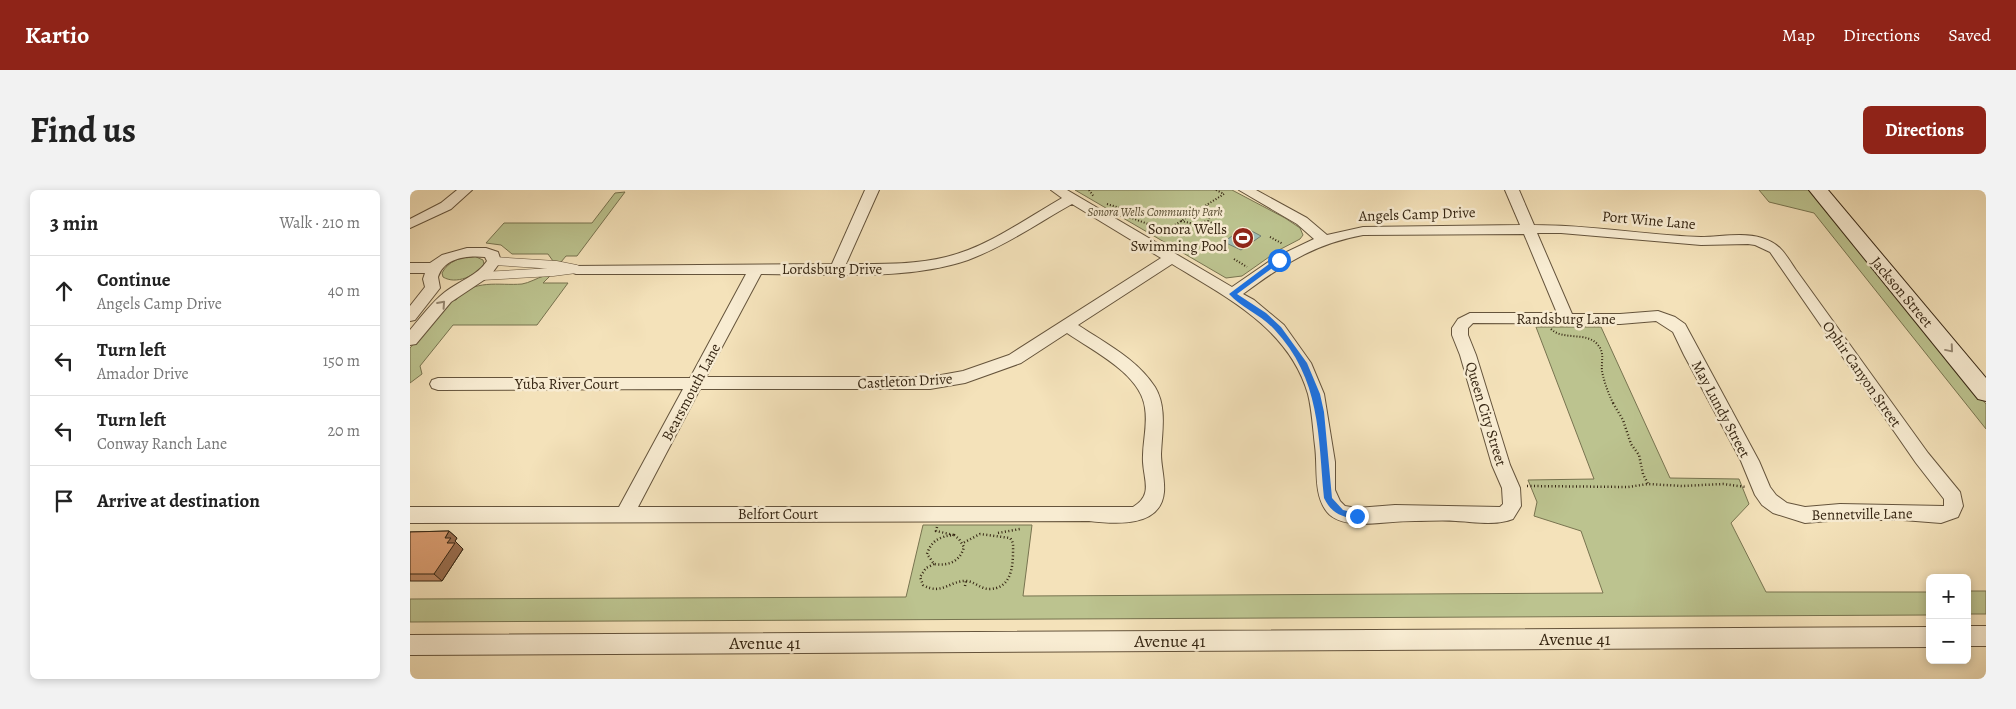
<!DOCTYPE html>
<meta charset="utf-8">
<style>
body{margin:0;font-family:Alegreya,serif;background:#f2f2f2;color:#222}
.controls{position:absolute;right:15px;bottom:15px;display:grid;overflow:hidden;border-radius:8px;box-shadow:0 2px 8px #0003}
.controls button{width:45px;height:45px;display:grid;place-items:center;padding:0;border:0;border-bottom:1px solid #e0e0e0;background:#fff;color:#222;font:25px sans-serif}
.stop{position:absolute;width:15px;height:15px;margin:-11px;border:4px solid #1a73e8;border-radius:50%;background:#fff}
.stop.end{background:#1a73e8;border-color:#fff;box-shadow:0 1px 5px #0008}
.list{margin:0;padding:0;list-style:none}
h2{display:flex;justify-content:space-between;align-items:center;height:65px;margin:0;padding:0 20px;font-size:21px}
h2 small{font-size:16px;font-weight:400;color:#767676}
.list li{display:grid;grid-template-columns:32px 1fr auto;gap:15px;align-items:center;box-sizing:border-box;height:70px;padding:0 20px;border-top:1px solid #e0e0e0}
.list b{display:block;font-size:19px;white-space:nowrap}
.list p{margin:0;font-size:16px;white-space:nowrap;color:#767676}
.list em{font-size:16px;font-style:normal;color:#767676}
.icon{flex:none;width:28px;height:28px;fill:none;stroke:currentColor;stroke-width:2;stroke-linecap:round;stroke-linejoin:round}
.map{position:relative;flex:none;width:1576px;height:489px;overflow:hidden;border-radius:8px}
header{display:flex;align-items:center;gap:30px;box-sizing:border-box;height:70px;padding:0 25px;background:#8f2418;color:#fff}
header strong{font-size:24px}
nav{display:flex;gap:28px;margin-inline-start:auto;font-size:18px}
.intro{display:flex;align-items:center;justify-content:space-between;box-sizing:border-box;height:120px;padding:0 30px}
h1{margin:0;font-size:35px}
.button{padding:12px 22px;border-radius:8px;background:#8f2418;color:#fff;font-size:18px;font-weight:700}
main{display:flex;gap:30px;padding:0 30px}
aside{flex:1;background:#fff;border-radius:8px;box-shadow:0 2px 8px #0003}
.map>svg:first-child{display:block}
</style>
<header>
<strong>Kartio</strong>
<nav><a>Map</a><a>Directions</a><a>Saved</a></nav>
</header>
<div class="intro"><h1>Find us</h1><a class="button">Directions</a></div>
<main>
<aside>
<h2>3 min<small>Walk · 210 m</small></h2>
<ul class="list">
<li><svg class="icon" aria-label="ahead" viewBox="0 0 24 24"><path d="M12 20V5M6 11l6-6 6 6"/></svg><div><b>Continue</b><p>Angels Camp Drive</p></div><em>40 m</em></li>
<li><svg class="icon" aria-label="left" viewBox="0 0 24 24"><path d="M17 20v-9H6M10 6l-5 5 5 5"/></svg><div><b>Turn left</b><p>Amador Drive</p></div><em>150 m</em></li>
<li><svg class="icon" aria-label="left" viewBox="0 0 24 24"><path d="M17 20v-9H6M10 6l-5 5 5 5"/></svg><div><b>Turn left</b><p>Conway Ranch Lane</p></div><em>20 m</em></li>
<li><svg class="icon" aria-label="arrive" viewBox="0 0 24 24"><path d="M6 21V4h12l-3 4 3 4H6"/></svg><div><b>Arrive at destination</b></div></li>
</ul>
</aside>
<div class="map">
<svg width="1576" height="489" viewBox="0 0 1576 489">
<rect width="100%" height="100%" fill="#f4e2ba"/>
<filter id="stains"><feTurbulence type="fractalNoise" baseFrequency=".004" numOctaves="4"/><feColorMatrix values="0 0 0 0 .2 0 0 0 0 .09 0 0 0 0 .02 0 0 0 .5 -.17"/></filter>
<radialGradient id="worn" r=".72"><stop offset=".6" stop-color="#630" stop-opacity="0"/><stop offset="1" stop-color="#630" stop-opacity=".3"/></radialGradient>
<path fill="#bcc38f" stroke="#787450" d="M665,0H822L875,28L890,38L893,45L890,49L869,60L832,86L816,88Z
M1349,0H1401L1576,214V239L1404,23L1359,12Z
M215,2L167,66H156L151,72L143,71L138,64H102L91,55L76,53L94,33H182L205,3Z
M64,66L73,70L74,74C66,86 46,95 33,87L32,83C38,71 51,67 64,66Z
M134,86H140L133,93H158L127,135H43L10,176L12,184L0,193V158L41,110H46C63,88 89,96 112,94C119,93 127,88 134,86Z
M1126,137H1191L1260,288L1329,289L1339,314L1321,333L1356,402H1520V425L0,432V409L496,407L513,335H622L613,406L1193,403L1171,341L1124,326L1127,312L1118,290L1184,289Z
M1576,401V424H1557V401Z"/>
<path fill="#9dbdb6" stroke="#738074" d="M834,37L851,46L831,60L814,52Z"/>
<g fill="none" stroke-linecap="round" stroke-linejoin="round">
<g stroke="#65543c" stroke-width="9">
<path id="lane" d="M84,71L146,75L166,79
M72,86L143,82L166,79"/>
</g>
<g stroke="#65543c" stroke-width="2">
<path id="street" d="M47,0H62L41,19L0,38V29L31,13Z
M455,0H469L436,74C470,74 503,75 536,67C578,57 615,29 652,8L641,0H657L822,97L864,68L904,49L887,34L829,0H846L897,28L917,45L953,37L1110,35L1095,0H1109L1124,35C1180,35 1235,45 1291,47C1310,47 1333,42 1352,48C1371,54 1375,64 1386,80L1518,263L1550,302L1553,316L1548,327L1531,333L1493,330H1430L1395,333L1363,323L1352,315L1345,305L1331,271L1274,165L1263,142L1246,131L1210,134L1063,133L1058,138V145L1066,165L1100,275L1110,298L1111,316L1103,329C1084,336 1066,332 1046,331C1033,330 1019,331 1005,331C986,331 967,334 948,334C937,333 924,331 917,322C903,304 908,278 905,256C903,239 902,220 898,204C879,138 816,107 762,74L668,135C695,153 727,169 745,197C757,217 752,241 751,264C751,276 755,289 754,302C751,338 705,334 679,331L0,333V317H209L273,199L28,200L22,198L20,194L22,190L28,188H280L336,84H166L161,82L159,79L161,76L422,74ZM662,14L751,68L599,165L553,181L520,187H296L351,84C416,84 497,91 558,70C595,56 628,33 662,14ZM1127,43H1151L1291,55L1338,54L1345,55L1360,62L1506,273L1534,309V316L1430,314L1395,317L1377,313L1366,305L1360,297L1349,271L1275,134L1265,127L1248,121L1210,124H1162ZM1114,44L1147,123H1060L1048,129L1042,138V145L1050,165L1082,275L1092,298L1093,314L1090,317L985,315L947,318L935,316L930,311L925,300V272L914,204L901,173L874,135L844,110L833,104C872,75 904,54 953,45ZM657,143C683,161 731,184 735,218C738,236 732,254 733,272C734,291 743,305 723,317H228L290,199H520L555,193L611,173Z
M57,58H76L88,62L91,71L80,86L41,112L6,154L0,155V140C11,127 22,112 35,102C49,91 67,86 77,71L75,67C57,65 34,68 28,87L30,98L5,130L0,131V116L15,97L13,89L15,83H0V73H20L32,65Z
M1557,436H1576V456H1557Z
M1520,437V457L0,465V445Z"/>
</g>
<g stroke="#352512" stroke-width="2">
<path id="secondary" d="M1399,0H1418L1576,188V211L1568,209Z"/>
</g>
<path stroke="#352512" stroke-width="2" stroke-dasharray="1 2" stroke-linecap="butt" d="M679,0L684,7
M806,0L814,4
M697,14L710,18L719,27L738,34L749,45L814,4
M771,31L784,34L798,31L802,23L796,15
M798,31L804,34
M860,47L873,54
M824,69L837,77
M1141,139C1153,151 1177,141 1188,155C1195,163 1191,172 1192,181C1194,192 1199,205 1204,215"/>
<path stroke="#352512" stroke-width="2.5" stroke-dasharray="1 2.5" stroke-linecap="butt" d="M1203,213L1213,230L1221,254L1229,265L1233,284L1238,294
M1117,296L1218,297L1238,294L1272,296L1313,294L1336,297
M527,337L526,341L544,345
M588,343L610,339
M544,345L549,349L554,357C550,372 538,376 524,374L517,364C521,351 530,346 544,345Z
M524,374L516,378L510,387L513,395C532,406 540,390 557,391C565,392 571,399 579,399C600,399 603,379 603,362C603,356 604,353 600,348L570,344L553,353
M555,396L556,391"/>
<use href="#lane" stroke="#f8ecd2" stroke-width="8"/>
<use href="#street" fill="#f8ecd2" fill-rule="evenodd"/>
<use href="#secondary" fill="#f8ecd2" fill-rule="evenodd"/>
</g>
<path fill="#bb8660" stroke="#352512" d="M39,341L47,348L45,351L53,359L32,391H0V342Z"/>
<path fill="#996d4e" stroke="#352512" d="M39,341L47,348L45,351L53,359L32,391L24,384L37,353L35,348Z"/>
<path fill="#da9c70" stroke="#352512" d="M39,341L35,348H41L37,353H45L24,384H0V342Z"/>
<defs><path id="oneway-chevron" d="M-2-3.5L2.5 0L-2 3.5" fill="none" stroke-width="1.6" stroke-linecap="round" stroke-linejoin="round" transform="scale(1.25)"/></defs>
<g stroke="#968872">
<use href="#oneway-chevron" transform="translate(32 114) rotate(-48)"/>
<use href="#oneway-chevron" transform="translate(1540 159) rotate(50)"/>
</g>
<path fill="#1a73e8" d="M867,68L873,70L827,104L856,123L871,137L897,173L910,204L914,222L922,308L933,320L950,324L951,326L947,330C931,326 922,324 914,308C908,245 911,189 864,139C851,125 832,118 819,104Z"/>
<defs>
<g id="stadium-disc" transform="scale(1.125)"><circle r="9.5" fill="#8f2418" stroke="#f8ecd2"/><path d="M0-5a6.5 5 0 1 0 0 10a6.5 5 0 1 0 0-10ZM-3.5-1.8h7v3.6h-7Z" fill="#fff"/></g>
</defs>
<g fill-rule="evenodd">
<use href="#stadium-disc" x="833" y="48"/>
</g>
<g text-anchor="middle" stroke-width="5" stroke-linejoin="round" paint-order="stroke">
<g font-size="12" font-style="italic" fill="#574c31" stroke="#f8ecd2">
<text x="745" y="26">Sonora Wells Community Park</text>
</g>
<g font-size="15" fill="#352512" stroke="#f8ecd2">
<text transform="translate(1007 24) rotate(-2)" y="5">Angels Camp Drive</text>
<text transform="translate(1239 30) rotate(5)" y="5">Port Wine Lane</text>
<text x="422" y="84">Lordsburg Drive</text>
<text transform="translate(1492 102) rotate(50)" y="5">Jackson Street</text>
<text x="1156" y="134">Randsburg Lane</text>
<text transform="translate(1452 184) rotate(55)" y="5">Ophir Canyon Street</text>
<text transform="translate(495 191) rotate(-3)" y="5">Castleton Drive</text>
<text x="157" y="199">Yuba River Court</text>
<text transform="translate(281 202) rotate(-62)" y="5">Bearsmouth Lane</text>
<text transform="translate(1311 219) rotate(62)" y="5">May Lundy Street</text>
<text transform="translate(1076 224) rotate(73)" y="5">Queen City Street</text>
<text x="368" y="329">Belfort Court</text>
<text transform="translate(1452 324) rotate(-1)" y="5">Bennetville Lane</text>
</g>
<g font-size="15" fill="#352512" stroke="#f8ecd2" text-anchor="end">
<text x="817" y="44">Sonora Wells<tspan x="817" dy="17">Swimming Pool</tspan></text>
</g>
<g font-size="18" fill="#352512" stroke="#f8ecd2">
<text x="1165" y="455">Avenue 41</text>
<text x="760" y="457">Avenue 41</text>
<text x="355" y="459">Avenue 41</text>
</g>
</g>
<rect width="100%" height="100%" filter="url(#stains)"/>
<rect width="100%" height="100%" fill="url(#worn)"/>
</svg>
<div class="controls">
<button>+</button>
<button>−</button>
</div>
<div class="stop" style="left:869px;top:70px"></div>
<div class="stop end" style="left:947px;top:326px"></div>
</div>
</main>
